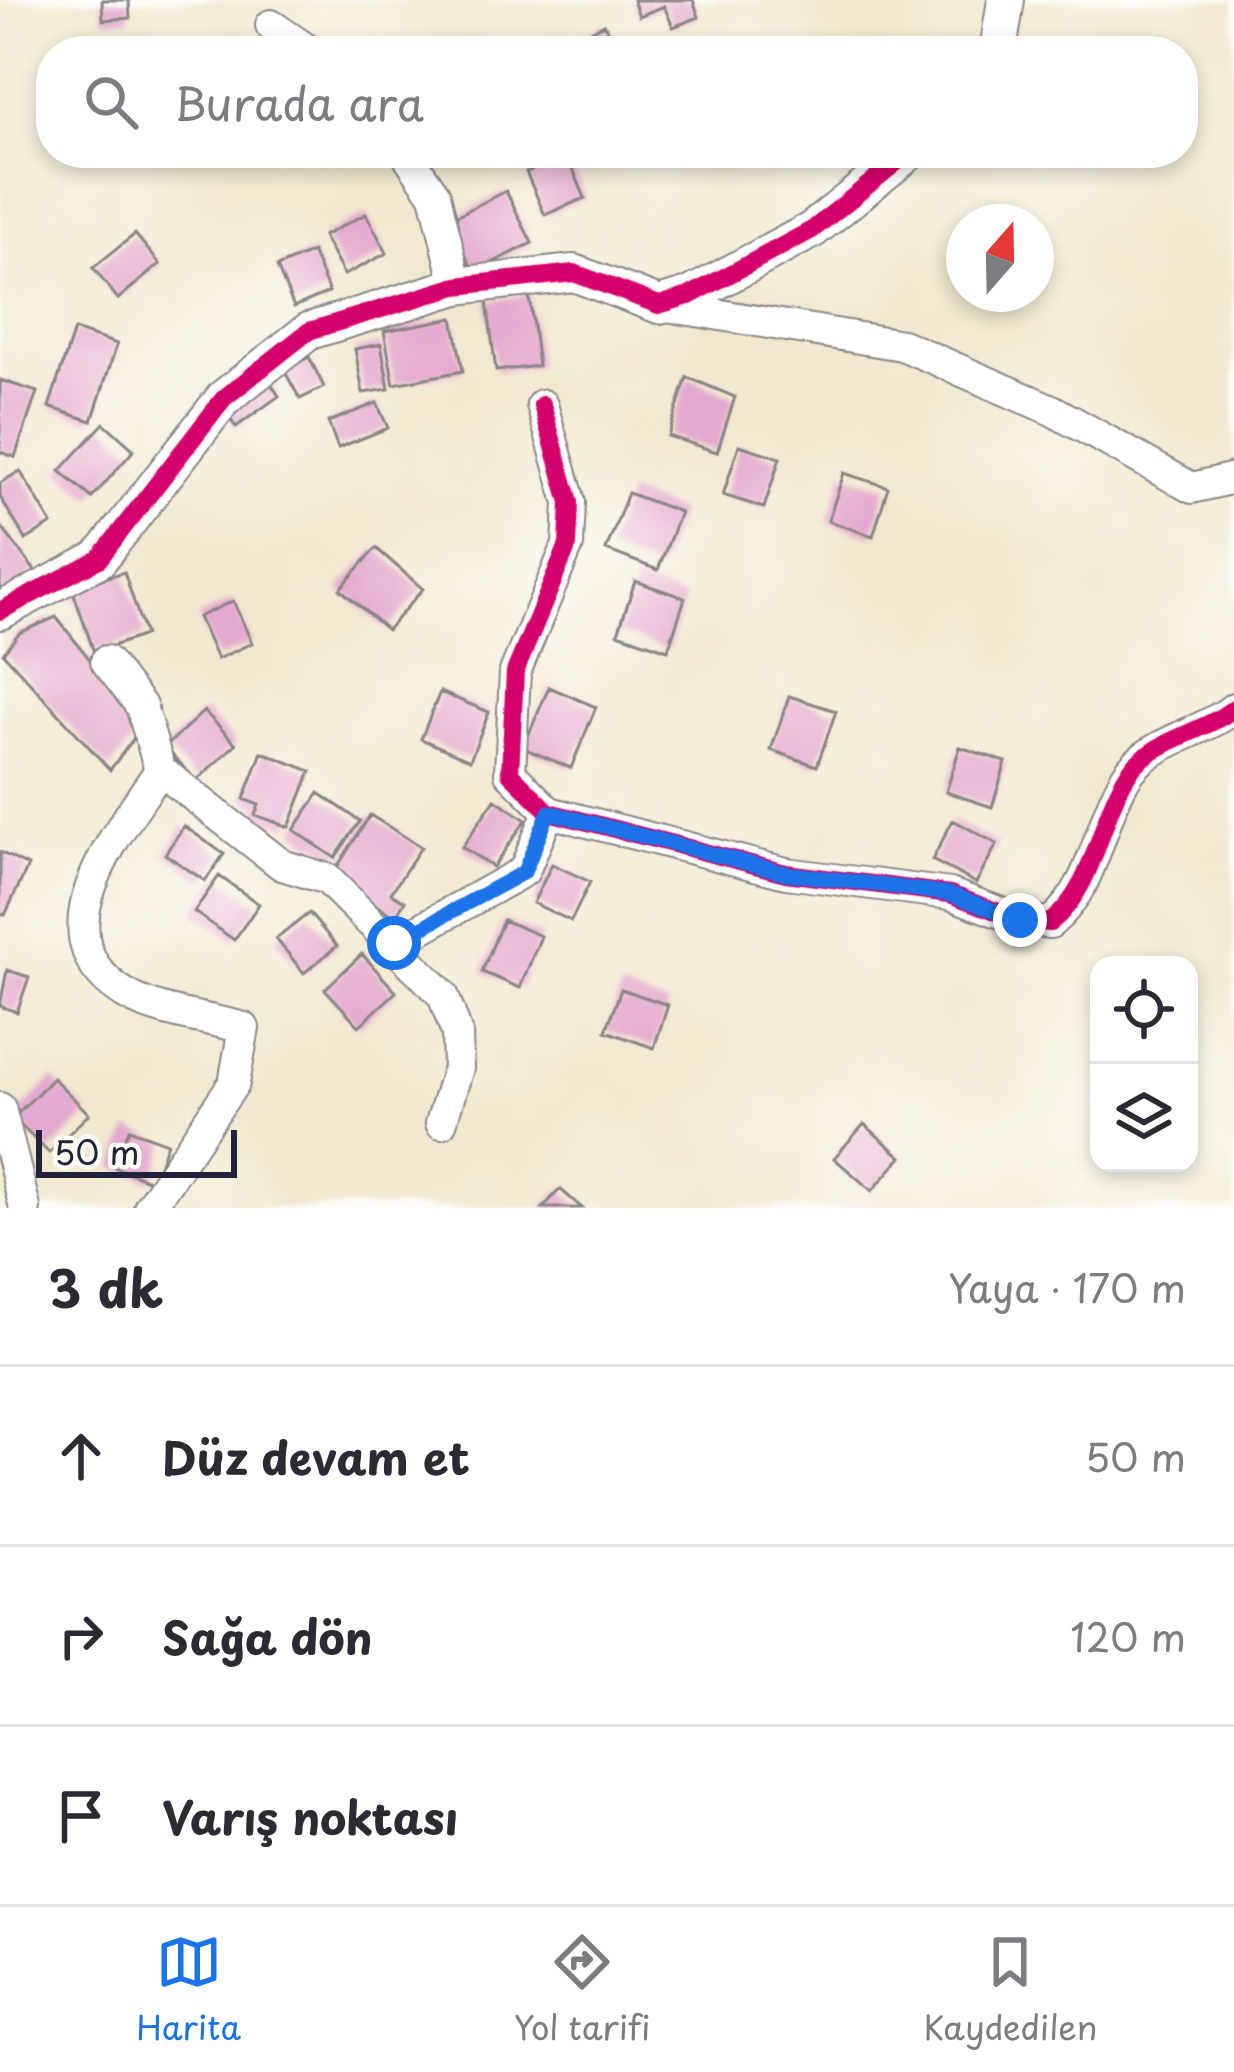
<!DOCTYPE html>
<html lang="tr">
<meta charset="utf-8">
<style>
body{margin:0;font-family:"Playpen Sans",sans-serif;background:#f7f7f7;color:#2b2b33}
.controls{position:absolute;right:36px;bottom:36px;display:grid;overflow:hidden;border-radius:24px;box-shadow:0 6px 18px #0003}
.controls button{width:108px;height:108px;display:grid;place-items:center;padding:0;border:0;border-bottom:3px solid #e1e1e2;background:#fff;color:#2b2b33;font:60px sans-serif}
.compass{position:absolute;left:946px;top:204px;width:108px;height:108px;border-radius:50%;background:#fff;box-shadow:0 6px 18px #0003;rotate:20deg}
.scale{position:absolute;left:36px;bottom:30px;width:201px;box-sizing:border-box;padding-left:12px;border:6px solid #22223b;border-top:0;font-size:33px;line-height:42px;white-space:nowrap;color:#22223b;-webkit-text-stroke:9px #fdfcf7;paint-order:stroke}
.stop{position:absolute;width:36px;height:36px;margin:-27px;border:9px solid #1a73e8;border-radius:50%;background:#fff}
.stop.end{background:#1a73e8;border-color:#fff;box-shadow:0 3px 12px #0008}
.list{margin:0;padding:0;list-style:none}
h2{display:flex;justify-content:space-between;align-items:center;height:156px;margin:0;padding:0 48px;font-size:51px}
h2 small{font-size:39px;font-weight:400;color:#7c7c81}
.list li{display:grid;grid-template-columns:78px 1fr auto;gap:36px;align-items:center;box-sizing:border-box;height:180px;padding:0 48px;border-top:3px solid #e1e1e2}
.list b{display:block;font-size:45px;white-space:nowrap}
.list em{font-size:39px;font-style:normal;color:#7c7c81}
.icon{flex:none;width:66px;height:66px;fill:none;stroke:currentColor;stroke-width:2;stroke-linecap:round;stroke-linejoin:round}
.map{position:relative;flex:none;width:1234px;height:1208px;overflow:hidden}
.search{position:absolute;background:#fff;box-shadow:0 6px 18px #0003;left:36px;right:36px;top:36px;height:132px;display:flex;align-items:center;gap:30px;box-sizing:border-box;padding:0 42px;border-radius:48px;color:#7c7c81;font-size:45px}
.sheet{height:696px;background:#fff}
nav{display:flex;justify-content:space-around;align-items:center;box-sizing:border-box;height:168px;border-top:3px solid #e1e1e2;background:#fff;font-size:33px;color:#7c7c81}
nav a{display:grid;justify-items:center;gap:6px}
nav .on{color:#1a73e8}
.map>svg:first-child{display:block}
</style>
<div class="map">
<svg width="1234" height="1208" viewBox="0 0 1234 1208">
<rect width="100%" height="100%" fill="#fdfcf7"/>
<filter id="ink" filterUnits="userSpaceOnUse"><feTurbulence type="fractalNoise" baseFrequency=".00833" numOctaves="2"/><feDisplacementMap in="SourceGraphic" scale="24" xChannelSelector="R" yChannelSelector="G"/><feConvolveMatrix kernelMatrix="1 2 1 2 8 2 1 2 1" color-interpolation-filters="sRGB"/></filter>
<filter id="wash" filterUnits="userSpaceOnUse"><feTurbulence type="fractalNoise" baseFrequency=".004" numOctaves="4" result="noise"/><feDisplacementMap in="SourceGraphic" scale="48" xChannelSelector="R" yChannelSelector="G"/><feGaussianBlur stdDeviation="2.7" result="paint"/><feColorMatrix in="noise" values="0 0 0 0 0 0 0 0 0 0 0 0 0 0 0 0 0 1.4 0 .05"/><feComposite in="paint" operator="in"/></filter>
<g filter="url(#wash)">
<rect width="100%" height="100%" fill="#f1e8cf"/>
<g id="blocks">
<path fill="#e5a9cf" d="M102,0H129L130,18L103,20Z
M633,0H693L699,17L673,27L664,6L639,16Z
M604,24L618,51H553Z
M567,155L585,198L545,215L526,172Z
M506,191L532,243L474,272L448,220Z
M366,214L387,253L344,275L323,236Z
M135,234L160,264L118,299L93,268Z
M312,252L329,292L294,307L277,267Z
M529,295L538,366L496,371L487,301Z
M453,318L463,371L394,384L384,331Z
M74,330L117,344L92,421L49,407Z
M381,344L389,389L363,393L355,349Z
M309,357L324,387L300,399L284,370Z
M687,377L735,397L717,452L668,436Z
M267,378L279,396L236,427L223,410Z
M0,380L37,392L15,457L0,452Z
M377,403L388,428L338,448L328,422Z
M104,423L134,450L92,498L60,471Z
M739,445L780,458L764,508L723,495Z
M20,471L52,524L26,540L0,497V483Z
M844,473L888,487L873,536L828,521Z
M628,493L680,512L658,570L606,550Z
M0,525L36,572L0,599Z
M376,548L423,589L387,630L340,589Z
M124,572L145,635L94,652L72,588Z
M635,581L685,598L668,650L618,633Z
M233,601L252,643L217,659L198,617Z
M56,617L143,726L110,770L3,653L19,633Z
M549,687L596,707L571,768L523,748Z
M440,692L489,712L470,760L421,739Z
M789,696L836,711L817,766L771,750Z
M204,711L236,744L196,781L165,747Z
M960,747L1006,762L992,807L946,792Z
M262,752L311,771L289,827L255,815L259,805L244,799Z
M319,793L360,821L335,858L294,830Z
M495,799L526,820L493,867L462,847Z
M370,815L421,847L391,893L405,901L395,917L331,877Z
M953,820L997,844L976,883L932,860Z
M184,826L224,854L205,881L165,854Z
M0,852L28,866L5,915L0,913Z
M552,864L590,882L571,921L533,903Z
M219,876L259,904L234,940L194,912Z
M309,913L337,946L304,973L276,939Z
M503,920L541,936L520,988L482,972Z
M362,954L396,992L359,1026L325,989Z
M7,970L29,977L17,1012L0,1006Z
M621,989L668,1005L654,1048L606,1031Z
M53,1078L89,1114L49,1153L13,1118Z
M864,1124L902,1157L872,1191L834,1158Z
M129,1129L167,1143L153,1182L114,1167Z
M560,1189L582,1208H543Z"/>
</g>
</g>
<g filter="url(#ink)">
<use href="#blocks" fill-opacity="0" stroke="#8a8585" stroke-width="3"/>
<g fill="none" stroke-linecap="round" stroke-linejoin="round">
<g stroke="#8a8585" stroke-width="34">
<path id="minor" d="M271,25L309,51
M406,153L435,195L457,286
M660,305L902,345L1052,410L1192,488L1234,478
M542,405L570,502L568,545L515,672L510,773L549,812L786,873L950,894L1020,920L1050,923C1096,886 1097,825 1126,777C1147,741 1203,734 1234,708
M106,661L141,706L160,770L282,865L327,879L443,995L457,1033L458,1068L441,1123
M395,943L524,871L549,812
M0,1108L25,1208
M149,1208L234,1083L244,1028C208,1018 158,1013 127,995C30,938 119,832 160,770"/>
</g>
<g stroke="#8a8585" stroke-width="40">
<path id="tertiary" d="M998,51L1006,0
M0,611L99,559L224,398L309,331L457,286L574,273L659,305L689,296L812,230L908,153"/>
</g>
<use href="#minor" stroke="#fff" stroke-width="30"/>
<use href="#tertiary" stroke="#fff" stroke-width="36"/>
<g stroke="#fdfcf7" stroke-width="26">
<path id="cycleway" d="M542,405L570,502L568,545L515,672L510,773L549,812L786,873L950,894L1020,920L1050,923C1096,886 1097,825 1126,777C1147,741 1203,734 1234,708
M0,611L99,559L224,398L309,331L457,286L574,273L659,305L689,296L812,230L908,153"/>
</g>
<use href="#cycleway" stroke="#d6006c" stroke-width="18"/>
</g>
</g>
<g fill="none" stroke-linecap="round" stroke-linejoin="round" filter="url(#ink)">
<path stroke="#1a73e8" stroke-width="15" d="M394,943L524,872L549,812L786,873L950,894L1020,920"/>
</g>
</svg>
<div class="controls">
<button><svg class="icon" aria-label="locate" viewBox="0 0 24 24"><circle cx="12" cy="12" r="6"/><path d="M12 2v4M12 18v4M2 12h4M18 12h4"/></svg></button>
<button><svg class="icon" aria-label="layers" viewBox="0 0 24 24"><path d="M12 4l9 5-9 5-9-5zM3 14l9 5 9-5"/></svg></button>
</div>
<svg class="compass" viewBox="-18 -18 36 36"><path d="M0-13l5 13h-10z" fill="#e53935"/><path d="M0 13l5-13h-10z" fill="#7c7c81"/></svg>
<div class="scale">50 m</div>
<div class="stop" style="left:394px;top:943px"></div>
<div class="stop end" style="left:1020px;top:920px"></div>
<div class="search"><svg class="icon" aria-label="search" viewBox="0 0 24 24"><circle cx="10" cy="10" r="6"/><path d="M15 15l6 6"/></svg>Burada ara</div>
</div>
<section class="sheet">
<h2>3 dk<small>Yaya · 170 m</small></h2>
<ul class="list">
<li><svg class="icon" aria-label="ahead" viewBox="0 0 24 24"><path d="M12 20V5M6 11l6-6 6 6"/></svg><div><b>Düz devam et</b></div><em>50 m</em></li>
<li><svg class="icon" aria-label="right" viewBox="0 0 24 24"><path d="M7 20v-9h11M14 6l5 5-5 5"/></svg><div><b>Sağa dön</b></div><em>120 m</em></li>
<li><svg class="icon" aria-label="arrive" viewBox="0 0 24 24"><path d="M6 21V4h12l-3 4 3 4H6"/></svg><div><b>Varış noktası</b></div></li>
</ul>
</section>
<nav>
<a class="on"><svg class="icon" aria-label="map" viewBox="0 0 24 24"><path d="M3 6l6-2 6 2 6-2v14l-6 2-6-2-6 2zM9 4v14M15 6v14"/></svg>Harita</a>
<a><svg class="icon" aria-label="directions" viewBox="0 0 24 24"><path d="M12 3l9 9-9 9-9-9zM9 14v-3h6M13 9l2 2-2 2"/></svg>Yol tarifi</a>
<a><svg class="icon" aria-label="saved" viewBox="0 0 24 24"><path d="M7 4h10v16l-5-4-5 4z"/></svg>Kaydedilen</a>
</nav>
